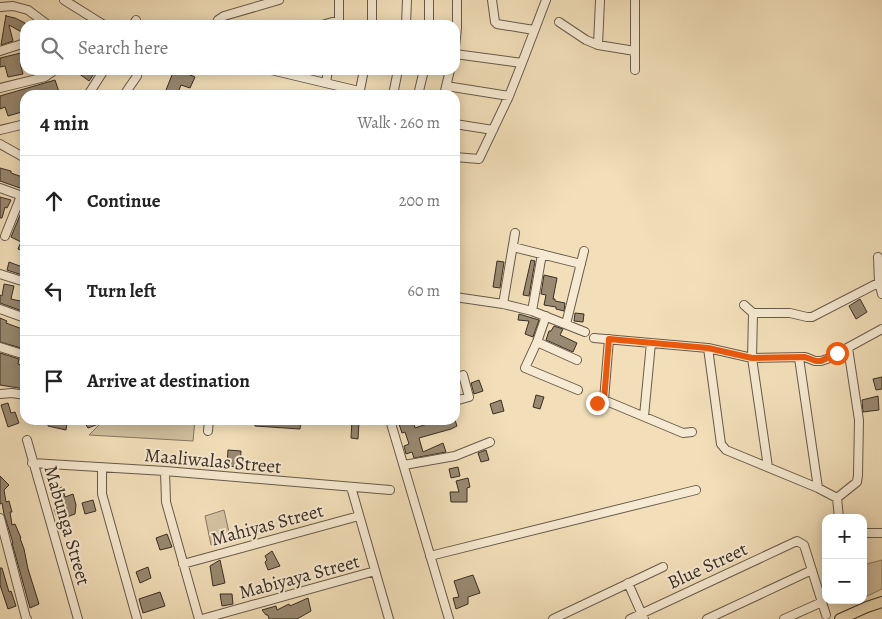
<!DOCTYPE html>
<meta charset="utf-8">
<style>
body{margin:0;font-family:Alegreya,serif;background:#f2f2f2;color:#222}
.controls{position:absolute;right:15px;bottom:15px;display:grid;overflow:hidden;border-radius:10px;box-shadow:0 2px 12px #0003}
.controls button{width:45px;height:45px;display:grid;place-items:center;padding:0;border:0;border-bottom:1px solid #e0e0e0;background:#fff;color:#222;font:25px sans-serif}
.stop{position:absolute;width:15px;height:15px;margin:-11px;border:4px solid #ea580c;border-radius:50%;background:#fff}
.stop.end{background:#ea580c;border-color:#fff;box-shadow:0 1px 5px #0008}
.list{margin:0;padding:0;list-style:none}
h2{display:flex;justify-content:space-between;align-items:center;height:65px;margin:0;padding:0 20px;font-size:21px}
h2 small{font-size:16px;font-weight:400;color:#767676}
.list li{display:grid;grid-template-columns:32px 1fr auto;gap:15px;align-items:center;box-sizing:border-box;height:90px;padding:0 20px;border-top:1px solid #e0e0e0}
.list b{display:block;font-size:19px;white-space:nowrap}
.list em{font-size:16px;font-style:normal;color:#767676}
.icon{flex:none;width:28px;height:28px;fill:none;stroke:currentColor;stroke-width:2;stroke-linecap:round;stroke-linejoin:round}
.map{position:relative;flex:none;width:882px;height:619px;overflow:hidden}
.search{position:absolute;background:#fff;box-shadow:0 2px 12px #0003;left:20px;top:20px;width:440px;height:55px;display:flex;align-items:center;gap:12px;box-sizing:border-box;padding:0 18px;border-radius:15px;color:#767676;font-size:19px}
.panel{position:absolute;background:#fff;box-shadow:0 2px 12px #0003;left:20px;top:90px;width:440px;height:335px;border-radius:15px}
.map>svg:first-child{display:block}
</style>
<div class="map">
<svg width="882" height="619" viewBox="0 0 882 619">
<rect width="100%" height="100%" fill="#f2dfb9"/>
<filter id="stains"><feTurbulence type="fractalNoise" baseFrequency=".004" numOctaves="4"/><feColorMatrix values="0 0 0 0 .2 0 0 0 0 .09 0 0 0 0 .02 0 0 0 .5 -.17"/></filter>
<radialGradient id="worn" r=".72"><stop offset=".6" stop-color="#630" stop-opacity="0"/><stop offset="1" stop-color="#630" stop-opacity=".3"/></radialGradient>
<path fill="#d3c1a0" stroke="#867862" d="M104,420H195L193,441L89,435Z
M224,510L231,541L211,545L205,516Z
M882,560V589L863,598V565Z"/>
<path fill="#998a71" stroke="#392e24" d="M6,15V16L15,18L25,23V34L9,25L13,41L1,45Z
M25,52V62L20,63L23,74L8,77L5,66L0,67V58Z
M74,70H89L94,74L89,81Z
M174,70H179L195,77L190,88L181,85L177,95H164Z
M55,80L60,95H25V111L8,116L5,107L0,109V96Z
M0,168L11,171V173L25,178V184L23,189L0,181Z
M0,197L11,200L7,208L5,207L2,218H0Z
M25,203V252L18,249L21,242L11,237Z
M531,260L535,261L529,296L523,295Z
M497,261L504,262L500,288L493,287Z
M9,262L25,268V276L7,270Z
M544,275L557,278L553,299H555V301L565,303L564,311L556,309V307L544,305L546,295L541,294Z
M4,284L14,286L11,299L25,302V312L0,303V295L2,296Z
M860,299L867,312L856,319L849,306Z
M575,313L584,314L583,322L574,321Z
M519,314L539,320L533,337L525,334L529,321L518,320Z
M0,318L7,321L6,323L25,330V349L0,342Z
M554,326L563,329L560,335L577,343L573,352L546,340L549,331H551Z
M0,353L19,359L18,364L25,366V389L0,385Z
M882,377V389L876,390L873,379Z
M479,380L483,391L474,394L471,383Z
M536,395L544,397L540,409L533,407Z
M878,396L879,410L863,412L862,400Z
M501,400L504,411L493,414L490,404Z
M8,403L11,413L15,412L19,423L8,427L1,405Z
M49,420L67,422L66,430L48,426Z
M83,420H109L88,428Z
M255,420H301L300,429L255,426Z
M352,420L359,421L358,439L351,438Z
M413,420L415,428L427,424L426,420H455L457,426L451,429L419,438L423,452L443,443L446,452L414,458L412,452L406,454L404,446L409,444L405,432L402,433L399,424Z
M228,450L241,451L240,467L227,466Z
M486,450L489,460L481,462L478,453Z
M458,467L460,476L451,478L449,469Z
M0,476L9,485L4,490L6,502L9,501L12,512H10L12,525L15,524L21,538H20L24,549L28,569L39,604L30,608L12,543H13L4,514L2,503L0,504Z
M468,478L470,487L467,488V502H451L450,492H459L456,481Z
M62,487L65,497L73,494L76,505L75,514L58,520L54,509L57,507L52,492Z
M93,500L96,511L85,514L82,503Z
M167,534L172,547L160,550L156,538Z
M272,551L280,566L268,570L265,562L267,560L265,556Z
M220,560L225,583L213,586L210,566Z
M148,567L151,578L140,583L136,572Z
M0,568H2L9,592L11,591L16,606L8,609L0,585Z
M473,575L480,593L468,597V604L456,609L453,598L459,597L454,581Z
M160,592L165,606L143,613L139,599Z
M220,594H232L233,604L222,606Z
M308,598L311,611L297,619H269L268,615H266L262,610L276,606L277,610L289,604L290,606Z"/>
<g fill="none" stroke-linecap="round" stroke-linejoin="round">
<g stroke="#675a49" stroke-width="10">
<path id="minor" d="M64,0L104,25
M372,0V25
M429,0V25
M492,0L495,22L497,24L534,30
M600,0L598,45L635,51
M0,7L13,6L28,10L48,25
M559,22L586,40L598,45
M133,25L136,20
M216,25L218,20L224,16L279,0
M322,25L339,20V0
M406,25L407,0
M455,47L457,28V0
M0,51L25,43
M455,54L522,63L546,0
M271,70L359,91
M635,70V0
M326,83L328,70
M446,86L509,96
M0,88L45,77L55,70
M88,95L104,70
M124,95L137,76
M359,95L364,70
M393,95L398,70
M418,95L424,70
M444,95L450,70
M455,124L493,130
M0,130L25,124
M0,144L25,158
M455,157L479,159L509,96L522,63
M0,188L25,197
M5,236L21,196
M513,247L581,264
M878,257L879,282L882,294
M0,274L25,282
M455,297L503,304L532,311L585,332
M503,304L515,233
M744,305L753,313H790L807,317H812L882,281
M0,309L25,318
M532,311L542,254
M753,313L752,358L768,467
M546,316L537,342L525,368L578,390
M566,324L584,251
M594,338L708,348L752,358L805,357L815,361H821L827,359L882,329
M537,342L577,360
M0,347L25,355
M708,348L721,444L726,450L818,488L837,498
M799,358L818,488
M0,394L12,393L25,395
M604,400L609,339
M455,401L469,397L463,375
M597,403L604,400L683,433L692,432
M644,416L651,343
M390,420L449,619
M208,431L209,420
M27,440L78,619
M32,463L165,471L390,490
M404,465L455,456L490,442
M102,468V494L137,619
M165,471L166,502L199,619
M351,487L389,619
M0,518L26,618L27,619
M839,518L837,498L857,482L858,475L859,420L848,348
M863,533H882
M430,556L696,490
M183,564L359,516
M628,583L644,619
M202,619L375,571
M553,619L663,567
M630,619L797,541L804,545L826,615
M707,619L812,570
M784,619L822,602"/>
</g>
<g stroke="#392e24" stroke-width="12">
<path id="major" d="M840,619L867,607L882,602"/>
</g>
<use href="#minor" stroke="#f7ead2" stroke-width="8"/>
<use href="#major" stroke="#f2dfb9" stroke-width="10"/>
</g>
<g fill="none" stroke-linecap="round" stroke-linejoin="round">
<path stroke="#ea580c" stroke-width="6" d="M597,403L604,400L609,339L708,348L752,358L805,357L816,361H821L837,353"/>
</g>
<g text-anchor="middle" stroke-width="4" stroke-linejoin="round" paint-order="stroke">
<g font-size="19" fill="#392e24" stroke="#f7ead2">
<text transform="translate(213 460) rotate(5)" y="7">Maaliwalas Street</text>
<text transform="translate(267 524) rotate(-15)" y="7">Mahiyas Street</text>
<text transform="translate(68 525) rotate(74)" y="7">Mabunga Street</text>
<text transform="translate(707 565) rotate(-25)" y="7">Blue Street</text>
<text transform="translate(299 576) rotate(-15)" y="7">Mabiyaya Street</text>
</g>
</g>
<rect width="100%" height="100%" filter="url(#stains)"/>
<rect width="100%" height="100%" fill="url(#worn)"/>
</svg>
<div class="controls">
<button>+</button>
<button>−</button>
</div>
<div class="stop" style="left:837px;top:353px"></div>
<div class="stop end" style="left:597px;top:403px"></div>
<div class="search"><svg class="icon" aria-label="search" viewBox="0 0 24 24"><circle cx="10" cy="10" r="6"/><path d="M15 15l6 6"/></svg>Search here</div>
<section class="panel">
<h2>4 min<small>Walk · 260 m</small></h2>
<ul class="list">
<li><svg class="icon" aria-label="ahead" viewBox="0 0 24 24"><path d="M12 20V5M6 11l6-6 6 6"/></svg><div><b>Continue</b></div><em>200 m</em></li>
<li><svg class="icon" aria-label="left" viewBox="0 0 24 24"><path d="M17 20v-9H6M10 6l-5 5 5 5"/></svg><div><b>Turn left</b></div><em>60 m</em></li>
<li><svg class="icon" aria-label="arrive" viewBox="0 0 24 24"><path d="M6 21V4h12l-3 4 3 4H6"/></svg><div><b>Arrive at destination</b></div></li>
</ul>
</section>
</div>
